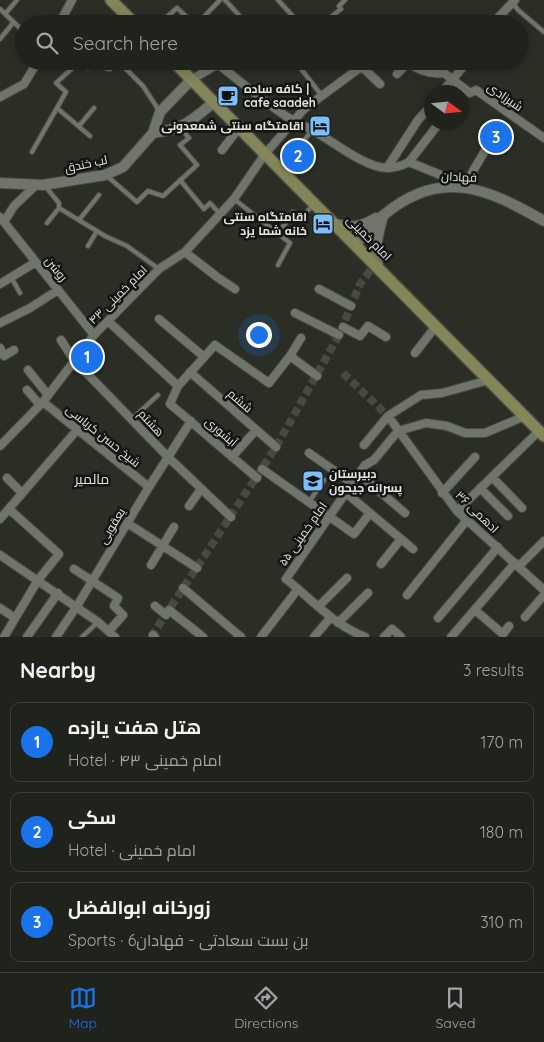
<!DOCTYPE html>
<meta charset="utf-8">
<style>
body{margin:0;font-family:Quicksand,Cairo,sans-serif;background:#282a25;color:#f1f3f6}
.compass{position:absolute;left:424px;top:85px;width:45px;height:45px;border-radius:50%;background:#20221c;box-shadow:0 2px 12px #0003;rotate:105deg}
.you{position:absolute;left:258px;top:334px;width:18px;height:18px;margin:-12px;border:4px solid #fff;border-radius:50%;background:#1a73e8;box-shadow:0 0 0 8px #1a73e833}
.badge{display:grid;place-items:center;width:32px;height:32px;border-radius:50%;background:#1a73e8;color:#fff;font-size:16px;font-weight:700}
.pin{position:absolute;translate:-50% -50%;border:2px solid #fff;box-shadow:0 1px 5px #0006}
.list{margin:0;padding:0;list-style:none}
h2{display:flex;justify-content:space-between;align-items:center;height:65px;margin:0;padding:0 20px;font-size:21px}
h2 small{font-size:16px;font-weight:400;color:#a2a4a3}
.list li{display:grid;grid-template-columns:32px 1fr auto;gap:15px;align-items:center;box-sizing:border-box;height:80px;margin:0 10px 10px;padding:0 10px;border:1px solid #3d3f3b;border-radius:10px}
.list b{display:block;font-size:19px;white-space:nowrap}
.list p{margin:0;font-size:16px;white-space:nowrap;color:#a2a4a3}
.list em{font-size:16px;font-style:normal;color:#a2a4a3}
.icon{flex:none;width:28px;height:28px;fill:none;stroke:currentColor;stroke-width:2;stroke-linecap:round;stroke-linejoin:round}
.map{position:relative;flex:none;width:544px;height:637px;overflow:hidden}
.search{position:absolute;background:#20221c;box-shadow:0 2px 12px #0003;left:15px;right:15px;top:15px;height:55px;display:flex;align-items:center;gap:12px;box-sizing:border-box;padding:0 18px;border-radius:28px;color:#a2a4a3;font-size:19px}
.sheet{height:335px;background:#20221c}
nav{display:flex;justify-content:space-around;align-items:center;box-sizing:border-box;height:70px;border-top:1px solid #3d3f3b;background:#20221c;font-size:14px;color:#a2a4a3}
nav a{display:grid;justify-items:center;gap:2px}
nav .on{color:#1a73e8}
.map>svg:first-child{display:block}
</style>
<div class="map">
<svg width="544" height="637" viewBox="0 0 544 637">
<rect width="100%" height="100%" fill="#2a2e25"/>
<g fill="none" stroke-linecap="round" stroke-linejoin="round">
<path stroke="#464a41" stroke-width="8" stroke-dasharray="8 4" stroke-linecap="butt" d="M343,373L388,416
M151,637L276,447L339,335L360,284L375,264"/>
<g stroke="#494c45" stroke-width="6">
<path id="service" d="M225,0L247,24
M278,0L300,24
M512,2L518,10L544,32
M0,9L24,32
M5,14L17,0
M159,24L177,8L194,24
M197,24L220,0
M322,24L341,9L339,6L345,0
M0,39L13,23
M75,61L88,68L93,65L110,69L115,63H120L122,61
M295,61L322,96
M120,63L143,86L160,112
M57,108L90,136
M79,126L94,108
M32,152L66,92L56,83L78,63
M282,170L312,130
M107,176L137,202L148,191L163,196L197,165L180,145L189,138L180,127
M180,180L204,209L210,203L220,214
M45,186L59,203V208L105,236L127,246L159,269
M234,199L290,243L278,265
M79,220L99,195
M47,223L59,208
M278,234L293,212L301,218L313,205
M88,246L97,231
M11,277L20,293
M132,419L158,395
M309,502L324,480
M82,637L98,622"/>
</g>
<g stroke="#494c45" stroke-width="10">
<path id="minor" d="M59,24L72,0
M492,24L515,0
M406,61C417,70 429,75 444,73L470,93L476,90L544,138
M362,67L380,84
M397,74L408,63
M191,80L218,64C242,83 266,104 292,120C298,124 306,126 312,130C333,141 363,167 387,168C396,168 402,166 409,162L448,178L445,187
M442,92L468,61
M0,97L24,84L38,61
M222,150L239,128
M409,162L440,122
M387,168L418,120L432,105
M463,188L486,149
M0,217L94,335
M4,222L14,206L35,186
M185,252L217,277L235,289
M0,284L36,262
M319,289L351,306
M295,313L339,335
M159,319L203,356
M108,321L178,386
M0,323L30,308L58,290
M343,327L360,336L368,326L386,337
M61,340L74,360L168,457L231,517
M0,348L4,356L14,350
M415,353L436,326
M290,356L317,376
M28,370L48,395
M190,372L276,447
M27,390L40,405
M43,402L149,487
M388,416L457,511L544,590
M364,445L388,416L421,395L442,393L489,380
M0,446L43,402L94,335L159,269L185,252L234,199L265,154L304,109L369,61
M309,453L352,483
M232,457L256,430
M262,469L354,534L370,513
M359,474L405,513
M492,477L522,508
M7,478L22,493
M257,478L170,404L178,386L215,345L269,383L290,356L301,338
M480,488L508,516
M346,493L413,549
M442,493L475,457
M189,506L201,489
M457,511L539,431
M0,519L77,430
M127,523L197,568
M0,555L98,622L115,637
M381,564L401,539
M151,565L174,527
M519,566L544,541
M74,569L118,598L114,606L123,615L109,631
M183,588L241,637
M407,595L467,520
M155,606L166,615
M319,606L347,578
M0,608L15,618
M169,610L203,637
M475,610L503,634L509,626
M525,617L544,595
M438,618L498,547
M338,623L368,593
M153,635L155,637
M4,637L38,580L59,554L9,509
M27,637L58,593
M56,637L77,606L149,487L191,421
M261,637L298,589
M314,637L331,617
M365,637C334,625 311,599 286,579L365,465L374,460L398,431L426,423L447,426L465,433H485L525,416
M384,637L392,629L401,637
M451,637L515,563"/>
</g>
<g stroke="#494c45" stroke-width="12">
<path id="tertiary" d="M153,133C184,129 191,121 214,102
M0,183L43,185L105,175L123,167L153,133L160,112L191,80
M336,224C354,228 360,227 376,218
M356,244C365,234 374,222 385,214C442,167 488,189 544,221
M378,266C374,248 378,234 383,216"/>
</g>
<g stroke="#494c45" stroke-width="14">
<path id="secondary" d="M111,0L135,24
M173,61L544,436"/>
</g>
<use href="#service" stroke="#70756b" stroke-width="4"/>
<use href="#minor" stroke="#70756b" stroke-width="8"/>
<use href="#tertiary" stroke="#70756b" stroke-width="10"/>
<use href="#secondary" stroke="#85855a" stroke-width="11"/>
</g>
<defs>
<g id="cafe-square" transform="scale(1.125)"><rect x="-9" y="-9" width="18" height="18" rx="4" fill="#7cbef9" stroke="#141512"/><path d="M-5.5-4.5H6V0H3Q3 3.5 0 3.5H-2.5Q-5.5 3.5-5.5 0ZM3-3.2v2h1.7v-2ZM-6 4.5H4V6H-6Z" fill="#111"/></g>
<g id="hotel-square" transform="scale(1.125)"><rect x="-9" y="-9" width="18" height="18" rx="4" fill="#7cbef9" stroke="#141512"/><path d="M-6-4.5h1.5V1H6V5H4.5V3h-9V5H-6ZM-4 0a1.8 1.8 0 1 1 3.6 0ZM.5 0V-2.5h3Q6-2.5 6 0Z" fill="#111"/></g>
<g id="school-square" transform="scale(1.125)"><rect x="-9" y="-9" width="18" height="18" rx="4" fill="#7cbef9" stroke="#141512"/><path d="M0-5L7-2L0 1L-7-2ZM-4 1L0 2.5L4 1V4Q0 6-4 4Z" fill="#111"/></g>
</defs>
<g fill-rule="evenodd">
<use href="#cafe-square" x="228" y="96"/>
<use href="#hotel-square" x="320" y="126"/>
<use href="#hotel-square" x="323" y="224"/>
<use href="#school-square" x="313" y="481"/>
</g>
<g text-anchor="middle" stroke-width="5" stroke-linejoin="round" paint-order="stroke">
<g font-size="12" font-weight="bold" fill="#e3e6e0" stroke="#141512" text-anchor="start">
<text x="244" y="93">کافه ساده |<tspan x="244" dy="14">cafe saadeh</tspan></text>
<text x="304" y="130" text-anchor="end">اقامتگاه سنتی شمعدونی</text>
<text x="307" y="221" text-anchor="end">اقامتگاه سنتی<tspan x="307" dy="14">خانه شما یزد</tspan></text>
<text x="329" y="478">دبیرستان<tspan x="329" dy="14">پسرانه جیحون</tspan></text>
</g>
<g font-size="12" fill="#e3e6e0" stroke="#141512">
<text transform="translate(505 97) rotate(35)" y="4">شیرزادی</text>
<text transform="translate(86 164) rotate(-12)" y="4">لب خندق</text>
<text transform="translate(459 177) rotate(3)" y="4">فهادان</text>
<text transform="translate(369 238) rotate(45)" y="4">امام خمینی</text>
<text transform="translate(56 269) rotate(51)" y="4">روشن</text>
<text transform="translate(118 295) rotate(-45)" y="4">امام خمینی ۴۳</text>
<text transform="translate(240 401) rotate(41)" y="4">ششم</text>
<text transform="translate(151 423) rotate(47)" y="4">هشتم</text>
<text transform="translate(221 432) rotate(41)" y="4">آبشوری</text>
<text transform="translate(103 436) rotate(39)" y="4">شیخ حسن کرباسی</text>
<text transform="translate(477 512) rotate(44)" y="4">ادهمی ۳۶</text>
<text transform="translate(112 526) rotate(-59)" y="4">یعقوبی</text>
<text transform="translate(303 534) rotate(-55)" y="4">امام خمینی ۵۵</text>
</g>
<g font-size="14" fill="#e3e6e0" stroke="#141512">
<text x="92" y="484">مالمیر</text>
</g>
</g>
</svg>
<svg class="compass" viewBox="-18 -18 36 36"><path d="M0-13l5 13h-10z" fill="#e53935"/><path d="M0 13l5-13h-10z" fill="#a2a4a3"/></svg>
<div class="you"></div>
<div class="pin badge" style="left:87px;top:357px">1</div>
<div class="pin badge" style="left:298px;top:156px">2</div>
<div class="pin badge" style="left:496px;top:137px">3</div>
<div class="search"><svg class="icon" aria-label="search" viewBox="0 0 24 24"><circle cx="10" cy="10" r="6"/><path d="M15 15l6 6"/></svg>Search here</div>
</div>
<section class="sheet">
<h2>Nearby<small>3 results</small></h2>
<ul class="list">
<li><span class="badge">1</span><div><b>هتل هفت یازده</b><p>Hotel · امام خمینی ۴۳</p></div><em>170 m</em></li>
<li><span class="badge">2</span><div><b>سکی</b><p>Hotel · امام خمینی</p></div><em>180 m</em></li>
<li><span class="badge">3</span><div><b>زورخانه ابوالفضل</b><p>Sports · بن بست سعادتی - فهادان6</p></div><em>310 m</em></li>
</ul>
</section>
<nav>
<a class="on"><svg class="icon" aria-label="map" viewBox="0 0 24 24"><path d="M3 6l6-2 6 2 6-2v14l-6 2-6-2-6 2zM9 4v14M15 6v14"/></svg>Map</a>
<a><svg class="icon" aria-label="directions" viewBox="0 0 24 24"><path d="M12 3l9 9-9 9-9-9zM9 14v-3h6M13 9l2 2-2 2"/></svg>Directions</a>
<a><svg class="icon" aria-label="saved" viewBox="0 0 24 24"><path d="M7 4h10v16l-5-4-5 4z"/></svg>Saved</a>
</nav>
